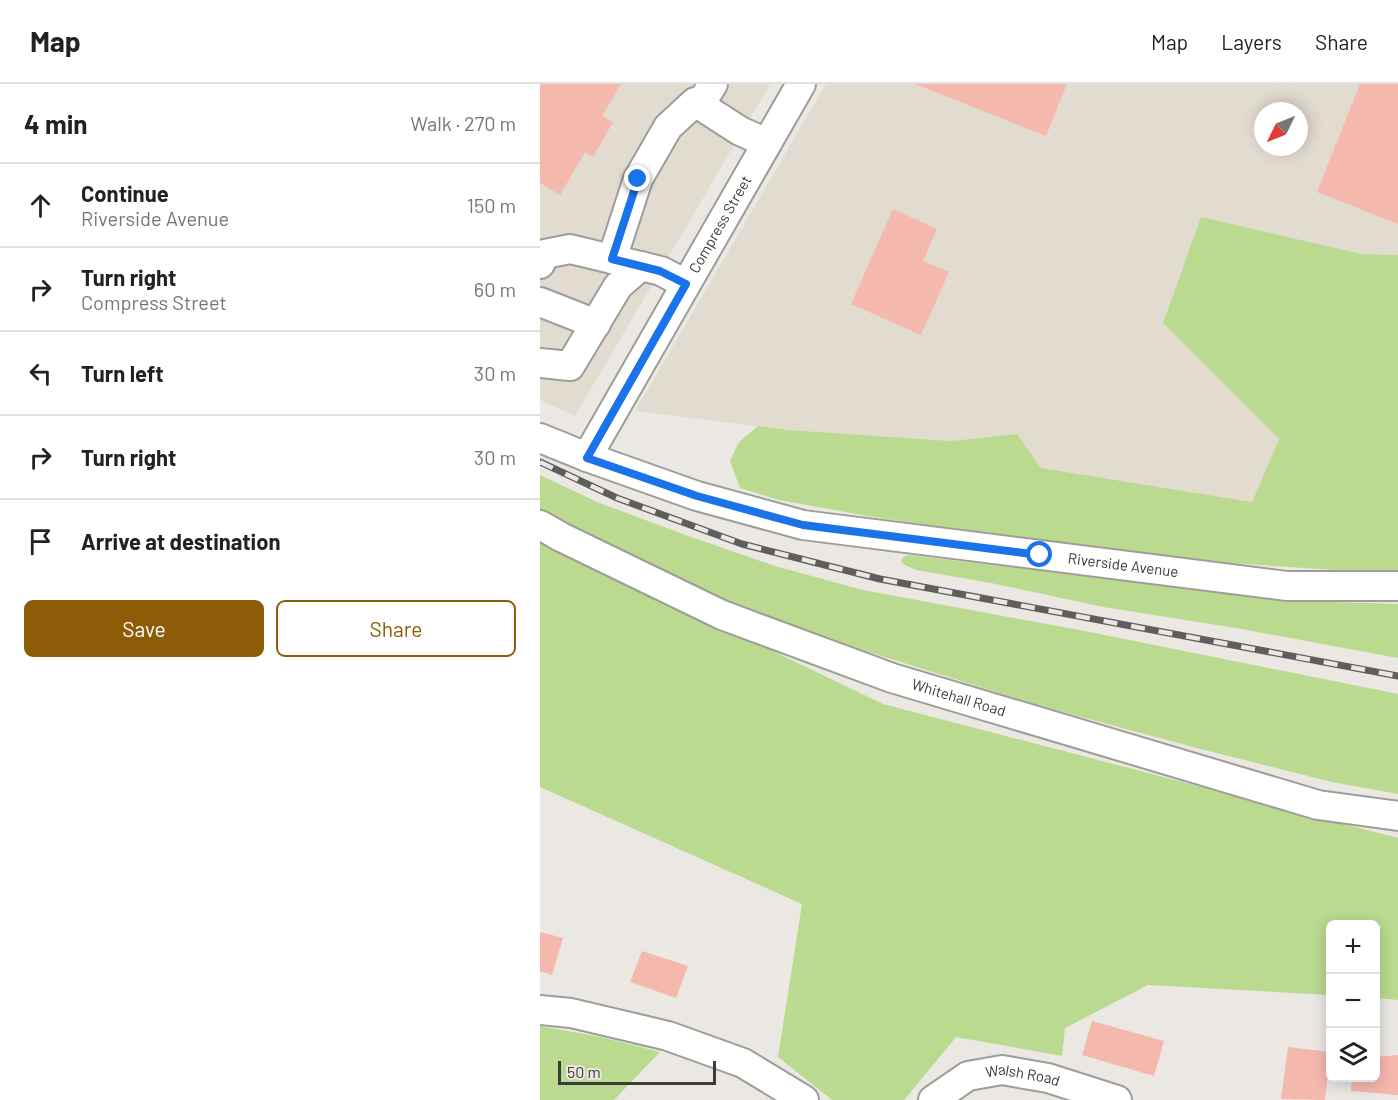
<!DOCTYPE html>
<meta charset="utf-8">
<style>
body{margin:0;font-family:Barlow,sans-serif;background:#f6f6f6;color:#222}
.controls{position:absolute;right:18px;bottom:18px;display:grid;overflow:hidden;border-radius:9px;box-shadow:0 3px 15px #0003}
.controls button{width:54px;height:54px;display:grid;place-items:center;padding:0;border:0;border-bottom:2px solid #e0e0e0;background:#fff;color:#222;font:30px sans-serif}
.compass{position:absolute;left:714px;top:18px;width:54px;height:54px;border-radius:50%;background:#fff;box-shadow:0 3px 15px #0003;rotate:227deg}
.scale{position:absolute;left:18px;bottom:15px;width:158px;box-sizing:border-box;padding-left:6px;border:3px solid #3c3b39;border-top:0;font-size:16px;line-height:21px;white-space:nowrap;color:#3c3b39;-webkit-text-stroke:4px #ebe8e3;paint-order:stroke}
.stop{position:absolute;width:18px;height:18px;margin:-14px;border:4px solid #1a73e8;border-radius:50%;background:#fff}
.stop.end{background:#1a73e8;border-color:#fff;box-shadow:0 2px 6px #0008}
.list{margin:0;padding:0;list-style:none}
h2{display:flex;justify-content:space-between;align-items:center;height:78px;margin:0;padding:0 24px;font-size:26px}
h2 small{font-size:20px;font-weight:400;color:#767676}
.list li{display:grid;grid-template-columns:39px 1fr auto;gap:18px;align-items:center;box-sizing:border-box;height:84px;padding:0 24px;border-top:2px solid #e0e0e0}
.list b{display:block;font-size:22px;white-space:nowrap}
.list p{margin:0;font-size:20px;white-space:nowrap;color:#767676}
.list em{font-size:20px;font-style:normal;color:#767676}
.actions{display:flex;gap:12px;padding:18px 24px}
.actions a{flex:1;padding:14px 0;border:2px solid #8e5c08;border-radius:9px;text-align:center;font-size:21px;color:#8e5c08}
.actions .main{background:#8e5c08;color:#fff}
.icon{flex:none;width:33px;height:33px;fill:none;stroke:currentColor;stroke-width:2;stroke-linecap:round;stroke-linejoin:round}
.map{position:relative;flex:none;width:858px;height:1016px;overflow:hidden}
header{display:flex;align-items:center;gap:36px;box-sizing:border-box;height:84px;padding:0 30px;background:#fff;border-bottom:2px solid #e0e0e0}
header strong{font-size:28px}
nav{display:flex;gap:33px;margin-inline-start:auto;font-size:21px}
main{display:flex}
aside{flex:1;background:#fff}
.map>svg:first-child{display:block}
</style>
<header>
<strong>Map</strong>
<nav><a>Map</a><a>Layers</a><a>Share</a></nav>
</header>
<main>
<aside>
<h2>4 min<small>Walk · 270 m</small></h2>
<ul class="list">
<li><svg class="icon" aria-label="ahead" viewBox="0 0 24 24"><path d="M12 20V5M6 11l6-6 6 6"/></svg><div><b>Continue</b><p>Riverside Avenue</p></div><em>150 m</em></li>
<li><svg class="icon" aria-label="right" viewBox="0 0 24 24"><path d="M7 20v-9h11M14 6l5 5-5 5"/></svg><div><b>Turn right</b><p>Compress Street</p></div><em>60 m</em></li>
<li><svg class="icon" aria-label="left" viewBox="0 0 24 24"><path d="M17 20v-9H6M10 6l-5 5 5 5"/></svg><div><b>Turn left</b></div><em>30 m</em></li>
<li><svg class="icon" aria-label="right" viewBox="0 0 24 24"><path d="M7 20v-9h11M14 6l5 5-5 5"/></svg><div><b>Turn right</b></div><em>30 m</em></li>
<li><svg class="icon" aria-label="arrive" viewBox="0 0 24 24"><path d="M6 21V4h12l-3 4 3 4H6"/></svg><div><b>Arrive at destination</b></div></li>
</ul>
<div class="actions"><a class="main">Save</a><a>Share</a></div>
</aside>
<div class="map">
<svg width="858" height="1016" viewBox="0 0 858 1016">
<rect width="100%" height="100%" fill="#ebe8e3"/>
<path fill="#e2dbd0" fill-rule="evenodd" d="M0,0H230L35,332L0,316Z
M286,0H858V171L821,170L623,238L739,355L712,418L501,384L476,350L411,357L249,346L95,327ZM723,27H759V63H723Z"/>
<path fill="#bada8f" d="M661,133L821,170L858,171V486L808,487L675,478L477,454L333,433L239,416L200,404L190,377L199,358L218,342L249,346L411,357L477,350L501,384L712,418L739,355L623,239Z
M0,391L57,418L151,453L235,482L323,506L545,547L858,610V710L792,698L653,663L504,623L249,543L143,499L0,427Z
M0,455L343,620L858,754V916L836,914V840H790V911L608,901L525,944L522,972L416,953L364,1016H292L238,973L262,820L0,703Z
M368,471L692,510L761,517L858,520V574L696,544L563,523L451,499L376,486L365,481L361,478L363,473Z
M0,942L61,953L120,968L74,1016H0Z"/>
<path fill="#f5b8ad" d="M0,0H81L62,32L73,38L53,73L45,68L20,111L0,99Z
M375,0H527L506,52Z
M820,0H858V140L777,108Z
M353,125L397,145L383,177L409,188L381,251L311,220Z
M0,848L23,854L12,891L0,887Z
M102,867L148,882L136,914L90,898Z
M552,937L624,957L614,992L542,971Z
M748,963L790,968L785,1016L741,1015Z
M858,971V1011L811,1007L812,994H836V973Z"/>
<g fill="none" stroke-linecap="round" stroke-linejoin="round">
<g stroke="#9f9d98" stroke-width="32">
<g id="minor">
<path d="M160,21L173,0"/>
<path d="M72,175L98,95L128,43L155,18L200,47L227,59"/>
<path d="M0,180L5,170L30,165L121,187L146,200"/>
<path d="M0,218L56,240"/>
<path d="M0,279L30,282L78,202L101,182"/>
<path id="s1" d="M0,354L47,373L157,412L263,441L747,502H858"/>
<path id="s2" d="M47,373L261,0"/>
<path id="s3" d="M0,441L21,453L182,531L352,594L778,721L858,732"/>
<path d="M0,926L31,929L128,952L203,979L264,1016"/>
<path id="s4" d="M393,1016L428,992L462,986L508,994L577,1016"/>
</g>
</g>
<use href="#minor" stroke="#fff" stroke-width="28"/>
<g stroke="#605e5c" stroke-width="7">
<path id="rail" d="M0,378L77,414L202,460L340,495L858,592"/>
</g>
<use href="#rail" stroke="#ebe8e3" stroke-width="4.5" stroke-dasharray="14" stroke-linecap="butt"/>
</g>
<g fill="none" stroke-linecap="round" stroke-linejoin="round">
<path stroke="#1a73e8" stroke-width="8" d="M98,95L72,175L120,187L146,200L47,374L157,412L263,441L500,471"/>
</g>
<g text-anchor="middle" stroke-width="5" stroke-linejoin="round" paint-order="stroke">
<g font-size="15" fill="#3c3b39" stroke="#ebe8e3">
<text dy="5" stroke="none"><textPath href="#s2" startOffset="268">Compress Street</textPath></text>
<text dy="5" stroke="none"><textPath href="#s1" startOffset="600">Riverside Avenue</textPath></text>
<text dy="5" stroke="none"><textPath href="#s3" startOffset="454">Whitehall Road</textPath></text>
<text dy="5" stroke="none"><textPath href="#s4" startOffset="98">Walsh Road</textPath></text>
</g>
</g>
</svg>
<div class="controls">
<button>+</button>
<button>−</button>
<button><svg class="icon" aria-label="layers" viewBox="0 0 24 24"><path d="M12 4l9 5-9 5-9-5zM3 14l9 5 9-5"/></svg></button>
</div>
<svg class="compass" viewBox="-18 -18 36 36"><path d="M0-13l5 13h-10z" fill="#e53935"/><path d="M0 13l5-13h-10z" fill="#767676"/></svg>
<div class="scale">50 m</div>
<div class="stop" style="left:500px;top:471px"></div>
<div class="stop end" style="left:98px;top:95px"></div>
</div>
</main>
